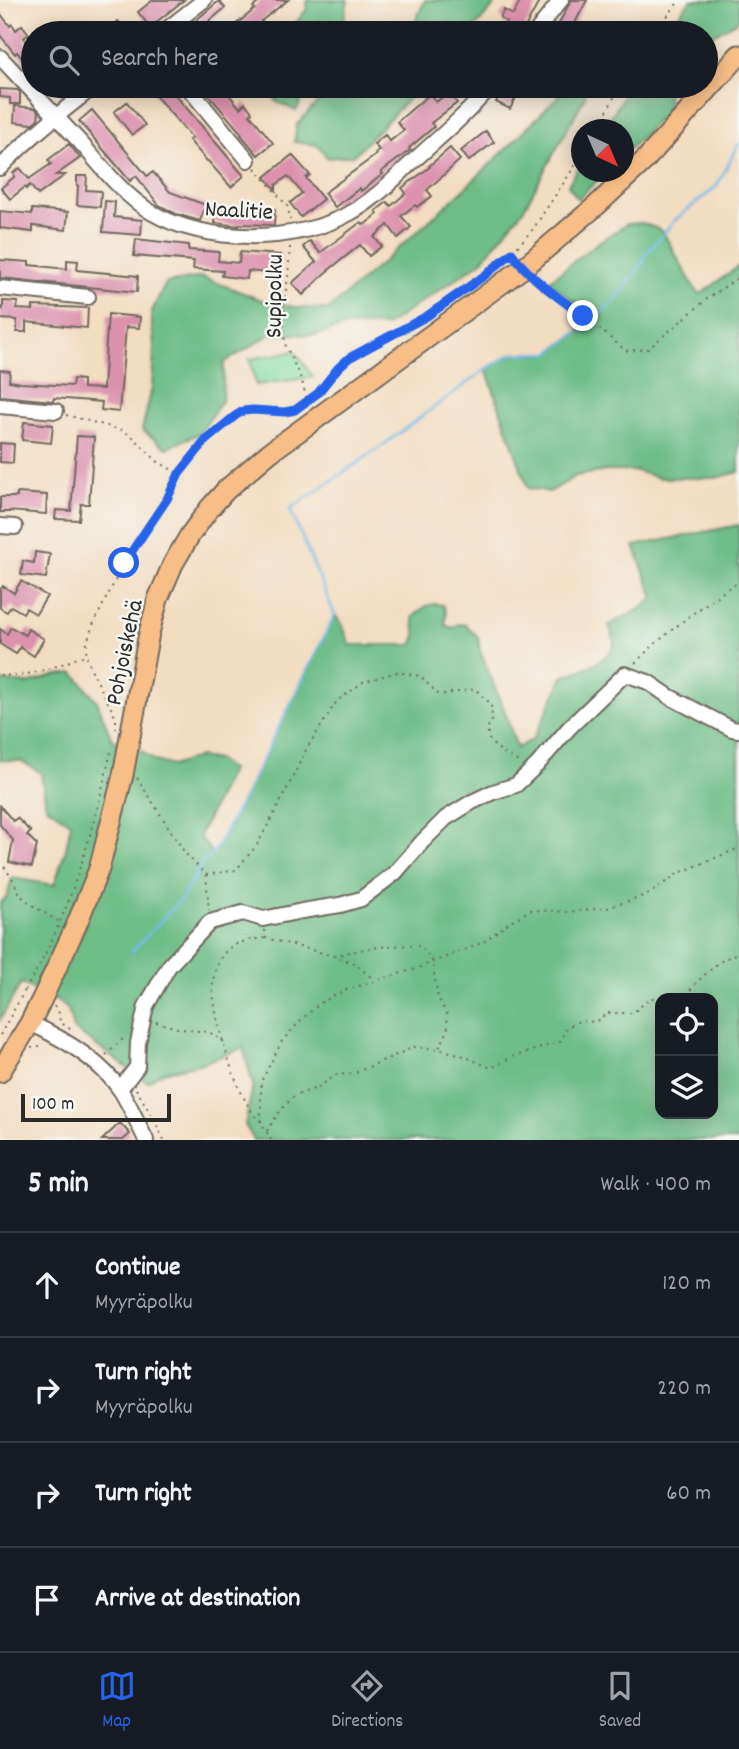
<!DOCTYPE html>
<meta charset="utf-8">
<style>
body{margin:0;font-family:Dekko,sans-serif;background:#20242c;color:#f1f3f6}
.controls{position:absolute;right:21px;bottom:21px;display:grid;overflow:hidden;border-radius:14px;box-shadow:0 4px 18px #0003}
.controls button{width:63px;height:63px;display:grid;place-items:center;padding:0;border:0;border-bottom:2px solid #363941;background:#171b24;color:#f1f3f6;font:35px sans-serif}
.compass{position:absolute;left:571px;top:119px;width:63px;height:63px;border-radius:50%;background:#171b24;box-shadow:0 4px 18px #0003;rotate:136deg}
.scale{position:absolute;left:21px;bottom:18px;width:150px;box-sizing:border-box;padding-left:7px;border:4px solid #2b2b2b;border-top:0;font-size:19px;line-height:24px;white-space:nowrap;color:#2b2b2b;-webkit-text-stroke:5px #f6f6f2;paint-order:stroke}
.stop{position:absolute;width:21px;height:21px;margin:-16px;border:5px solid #2563eb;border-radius:50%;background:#fff}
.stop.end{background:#2563eb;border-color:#fff;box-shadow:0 2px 7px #0008}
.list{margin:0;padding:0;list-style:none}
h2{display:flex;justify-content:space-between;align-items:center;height:91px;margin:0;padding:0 28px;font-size:30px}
h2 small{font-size:23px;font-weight:400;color:#9ea1a6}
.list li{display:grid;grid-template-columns:46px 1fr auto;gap:21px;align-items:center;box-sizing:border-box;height:105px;padding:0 28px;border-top:2px solid #363941}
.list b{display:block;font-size:26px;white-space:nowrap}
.list p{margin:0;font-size:23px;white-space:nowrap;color:#9ea1a6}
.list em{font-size:23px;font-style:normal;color:#9ea1a6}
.icon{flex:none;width:38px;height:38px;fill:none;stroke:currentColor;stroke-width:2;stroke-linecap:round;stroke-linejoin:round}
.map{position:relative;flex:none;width:739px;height:1140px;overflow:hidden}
.search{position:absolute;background:#171b24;box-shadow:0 4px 18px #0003;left:21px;right:21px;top:21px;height:77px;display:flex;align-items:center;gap:18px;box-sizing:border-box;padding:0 24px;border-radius:38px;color:#9ea1a6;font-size:26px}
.sheet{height:511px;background:#171b24}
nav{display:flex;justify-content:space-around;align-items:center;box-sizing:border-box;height:98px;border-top:2px solid #363941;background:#171b24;font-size:19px;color:#9ea1a6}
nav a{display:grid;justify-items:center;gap:4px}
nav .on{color:#2563eb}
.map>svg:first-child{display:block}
</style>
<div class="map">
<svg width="739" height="1140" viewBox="0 0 739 1140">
<rect width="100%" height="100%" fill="#f6f6f2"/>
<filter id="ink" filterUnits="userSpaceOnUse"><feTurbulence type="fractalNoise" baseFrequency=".0143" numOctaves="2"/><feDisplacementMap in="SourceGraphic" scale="14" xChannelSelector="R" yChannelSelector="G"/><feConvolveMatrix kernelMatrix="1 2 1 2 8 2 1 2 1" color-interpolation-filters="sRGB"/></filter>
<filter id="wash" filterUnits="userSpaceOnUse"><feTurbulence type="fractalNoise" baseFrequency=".00686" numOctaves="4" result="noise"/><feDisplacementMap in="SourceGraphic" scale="28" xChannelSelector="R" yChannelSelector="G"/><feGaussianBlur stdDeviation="1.57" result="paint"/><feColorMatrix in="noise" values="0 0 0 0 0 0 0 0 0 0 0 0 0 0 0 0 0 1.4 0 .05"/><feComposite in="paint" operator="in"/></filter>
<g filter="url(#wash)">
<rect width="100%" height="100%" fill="#f2ddc1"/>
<path fill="#89dea1" stroke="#5a8466" stroke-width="2" d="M295,351L313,377L256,385L250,359Z"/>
<path fill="#6ebd87" stroke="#4c7459" stroke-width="2" fill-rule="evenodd" d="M308,0H348L341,33H288L306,10Z
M425,0H499L470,33H410Z
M691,0H739V20L706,39V33H664Z
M277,86H307V89L296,111L275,101Z
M333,86L372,87L374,86H421L354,155L328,158L317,145L294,142L297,124Z
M568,86H579L586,95L523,210L481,262L386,326H345L317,335L271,334L224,363L222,401L200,433L167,448L142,430L152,388L154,347L151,313L166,283L202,277L264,301L293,307L328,310C411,238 493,166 568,86Z
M630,86H667L668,110L624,154V130L603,129Z
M581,163L582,172H606L578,199L568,185Z
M642,223L658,229L664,234L695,289L701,294L739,266V472L715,478H660L636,471H606L576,476L550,492L528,488L486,369L511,354L549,353L595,319L549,281L597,243L627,224Z
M739,525V1140H254L245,1125L253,1085L243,1048L199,1064L163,1072L147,1082L73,1029L68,1009L57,1001L21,983L0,1020V903L7,897L12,878L54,885L66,849L71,823L46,806L41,773L21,761L0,760V681L27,684L57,675L74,673L97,701L112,740L141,751L155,761L172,766L199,757L218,760L231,770L199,836L213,854L244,797L335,615L342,624L350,645H412L416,636L413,617C424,607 428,602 443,605L446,614L445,625L453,628L458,624L466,625L478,637L480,651L505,712L517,748L532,740L538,730L563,677C578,670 613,661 614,642C614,636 611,631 609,625L640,609L654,598L634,546ZM660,998H713V1114H660Z"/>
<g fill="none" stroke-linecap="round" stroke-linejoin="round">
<path stroke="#75bbec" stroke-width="2.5" d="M132,952L182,898L204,861L213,854L244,797L335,615L290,509L375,451L486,369L511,354L549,353L572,337L614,302L641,266L647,252L654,245L675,220L716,187L739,144"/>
</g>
<g id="blocks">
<path fill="#dc91ad" d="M153,0H184L150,27L138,12Z
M262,0H288L261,21L263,23L250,33H225L255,9L253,7Z
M521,0H540L522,33H500L507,22L500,18L504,10L513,15Z
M571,0H587L575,23L580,26L576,33H554Z
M219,1L225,8L201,28L195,21Z
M0,13L10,26L12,24L16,30L22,25L29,34L24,38L33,51V72L17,52L15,54L0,35Z
M118,21L129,33H103Z
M147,86H168L244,176L231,187L208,161H207L189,140L192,138Z
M201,86H222L240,108L245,103L252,112L250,114L273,143L258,155L241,135L242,134Z
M505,86H522L510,109L496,102Z
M0,89L18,90L20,93V104H10V98L0,97Z
M449,92L457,103L431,123L434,127L409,148L410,150L381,172L383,174L361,191L360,188L335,207L324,193L376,155L375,153L379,150L374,144L385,135L390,141L404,130L397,122L419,103L430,94L436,102Z
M127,102L145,125L132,135L114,112Z
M15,106L35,108L39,112L38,119L32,124L14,122Z
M92,110L147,176L153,172L170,192L206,205L200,221L176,214L159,205L136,176L130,181L79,121Z
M486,131L494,142L469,161L461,151Z
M69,144L80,158L56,175H65L38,195L30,185L26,189L25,187L10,199L1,188L15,176L13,173L20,168L29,179L51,164L48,160Z
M450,148L460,160L427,190L432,196L417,207L415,205L401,216L411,227L398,238L388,225L374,237L382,246L369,256L360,245L325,273L303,295L292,283L316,262L303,247L310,241L320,253L361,222L364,225L378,214L376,211L387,202L391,206L406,193L402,188L430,167L429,166Z
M292,155L310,175L306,178L323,199L301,217L290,203L302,193L288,176L276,185V190L265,177Z
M77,176H87L86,190L101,191L100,207L77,205L78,186H77Z
M105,201L115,202L114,217L142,220L141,235L103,232Z
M246,207L275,209L274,225L239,224V226L215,223L216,209L246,211Z
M32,209L68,212L66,230L33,226V232L0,228V211L32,214Z
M136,239L189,245L188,250L219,252L218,261L239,263L240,252L281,255L279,274L248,271L247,279L222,276L223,271L193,269L194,261L134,256Z
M0,260L29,262V265L67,269V260L78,261L77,270L138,276L137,292L0,278Z
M3,301L18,302L17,309L33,310V306L88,308L87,328L26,322V332H17V320L0,319V308L3,309Z
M108,314L140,317L139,328L126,327L119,412L101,410L102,402L54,398L53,401L0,396V370L10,371L9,381L21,383L72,386L73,379L83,380V388L103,389Z
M24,422L53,425L51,443L22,440Z
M77,436L94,437L89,504H81L79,520L55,519L56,510L71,511Z
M0,443L14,444L13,463L0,462Z
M17,493L47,495L46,514L9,511V512H0V497H17Z
M35,552L50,554L46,578L21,575L23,561L34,563Z
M21,581L47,596L36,614L26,608L23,613L11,606L7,612L0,608V590L3,586L14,593Z
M11,627L25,635L28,629L44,639L34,656L20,647L16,654L0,644V629L7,634Z
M0,806L13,821L17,818L31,832L27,835L37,845L32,867L9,862L13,840L0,825Z
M120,1123L130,1134L123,1140H102Z"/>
</g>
</g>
<g filter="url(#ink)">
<use href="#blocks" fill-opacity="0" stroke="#716960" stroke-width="2"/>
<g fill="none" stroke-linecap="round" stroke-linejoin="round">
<g stroke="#716960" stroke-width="18">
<path id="minor" d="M162,33L204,0
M535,33L561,0
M0,57C27,86 54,114 80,142C102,167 123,195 151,212C205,244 296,244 350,213C373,201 392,181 411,163C439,138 467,114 491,86
M187,86L248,160
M0,168C29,137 62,111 95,86
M0,288L88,297
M0,406L56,411
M0,526L15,527
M30,1023C62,1038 101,1061 121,1091C131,1107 138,1124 146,1140
M120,1089L137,1067L138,1043L146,1006L169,966L210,922L243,913L263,919L302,911L340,905L361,899L395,873L422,842L446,818L472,802L493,792L516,785L537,765L569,728L625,674L648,682L670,697L732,729L739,730"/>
</g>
<g stroke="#716960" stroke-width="23">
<path id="major" d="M0,1072L30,1023L42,999L76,926L99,869L123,775L149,633L158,599L173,564L190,535L209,509L226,490L269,453L523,268L597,205L645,160L739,55"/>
</g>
<path stroke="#716960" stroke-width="2" stroke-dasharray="2 5" stroke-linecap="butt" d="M654,33L680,0
M597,130L620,86
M255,168L288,207L290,220
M290,247L288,278L284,301V331L285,344L302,381L307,401
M533,277L583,315L626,351L648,349L707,299L739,277
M66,415L122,430L133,437L157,461L177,473
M635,663C665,633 698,609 733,585L739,583
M0,675C30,678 57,666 85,655
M116,729V719L112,710L91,669L86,655L87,643L92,627L124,563L167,499L179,474L206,440L235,416L243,411L253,410L285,412L295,409L319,393L338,368L349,358L427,316L484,276L512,253L533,229L582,155
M137,778L185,853L206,875L209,910
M0,861L12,878L21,896L35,907L58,921
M206,875L236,870L257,845L280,803L306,750L337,701L363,682L397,672L420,676L439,695L475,689L491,704L492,722L487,728L490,742L503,753L521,763
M265,930L266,938L334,956L356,964L373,979
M334,956C364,948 391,944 421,946L432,961L438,998L447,1014L448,1031L439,1048
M25,990C70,918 92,833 111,752
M672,998L685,996L699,980L719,962L739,952
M54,1006L59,1013L60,1022L70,1029
M156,1022L181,1029L209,1032L224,1042
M0,1035L25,990
M31,1048L39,1047L42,1044
M106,1055L125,1037
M136,1089L152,1116L164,1140
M261,1122C238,1104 212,1015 213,986C213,975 218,959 226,951C238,940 252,940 266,938
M267,1131L280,1111L294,1096L319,1087L336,1075L355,1073L414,1047L438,1049L459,1054L491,1068L512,1057L560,1042L566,1028L579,1021L595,1022L608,1013H633L650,998L660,999
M271,1140L261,1122V1082L282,1041L303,1018L322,1002L346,990L415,969L482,943L511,921L531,910L566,912L607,908L649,894L677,874L739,848"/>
<use href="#minor" stroke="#fff" stroke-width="14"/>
<use href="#major" stroke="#f7be87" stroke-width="19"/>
</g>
</g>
<g fill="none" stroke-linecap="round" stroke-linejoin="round" filter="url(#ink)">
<path stroke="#2563eb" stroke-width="9" d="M124,563L167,499L179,474L206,440L235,416L243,411L253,410L285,412L295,410L318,393L338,368L349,358L427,316L484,276L512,253C530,279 557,296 583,316"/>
</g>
<g text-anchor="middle" stroke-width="5" stroke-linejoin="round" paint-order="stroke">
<g font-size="24" fill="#2b2b2b" stroke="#f6f6f2">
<text transform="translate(239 209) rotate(3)" y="8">Naalitie</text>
<text transform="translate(273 296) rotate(-89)" y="8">Supipolku</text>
<text transform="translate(123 652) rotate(-78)" y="8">Pohjoiskehä</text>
</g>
</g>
</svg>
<div class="controls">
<button><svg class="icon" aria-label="locate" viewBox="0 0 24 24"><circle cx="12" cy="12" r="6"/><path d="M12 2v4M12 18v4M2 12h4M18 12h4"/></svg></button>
<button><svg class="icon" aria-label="layers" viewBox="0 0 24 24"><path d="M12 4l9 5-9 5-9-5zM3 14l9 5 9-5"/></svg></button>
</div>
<svg class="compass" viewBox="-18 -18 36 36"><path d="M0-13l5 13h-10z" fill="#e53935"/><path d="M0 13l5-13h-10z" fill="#9ea1a6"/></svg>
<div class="scale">100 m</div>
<div class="stop" style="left:124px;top:563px"></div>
<div class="stop end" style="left:583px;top:316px"></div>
<div class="search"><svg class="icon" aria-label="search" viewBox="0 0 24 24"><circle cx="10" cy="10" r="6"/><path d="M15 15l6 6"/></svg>Search here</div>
</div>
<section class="sheet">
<h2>5 min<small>Walk · 400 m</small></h2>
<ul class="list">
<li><svg class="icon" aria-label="ahead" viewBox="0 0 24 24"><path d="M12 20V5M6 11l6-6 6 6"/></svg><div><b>Continue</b><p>Myyräpolku</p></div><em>120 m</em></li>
<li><svg class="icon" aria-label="right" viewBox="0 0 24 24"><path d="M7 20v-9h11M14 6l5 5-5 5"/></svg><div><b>Turn right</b><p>Myyräpolku</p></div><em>220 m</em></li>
<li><svg class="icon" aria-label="right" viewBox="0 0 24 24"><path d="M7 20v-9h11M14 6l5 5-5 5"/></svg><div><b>Turn right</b></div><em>60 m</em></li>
<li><svg class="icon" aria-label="arrive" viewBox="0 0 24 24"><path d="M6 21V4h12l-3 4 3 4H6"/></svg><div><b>Arrive at destination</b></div></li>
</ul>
</section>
<nav>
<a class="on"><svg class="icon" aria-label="map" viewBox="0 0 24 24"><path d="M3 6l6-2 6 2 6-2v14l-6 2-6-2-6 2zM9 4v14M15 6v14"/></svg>Map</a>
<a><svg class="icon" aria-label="directions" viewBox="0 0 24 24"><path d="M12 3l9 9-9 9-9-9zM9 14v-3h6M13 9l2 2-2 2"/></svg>Directions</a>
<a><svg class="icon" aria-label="saved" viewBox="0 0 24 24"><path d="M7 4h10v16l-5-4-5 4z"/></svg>Saved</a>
</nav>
